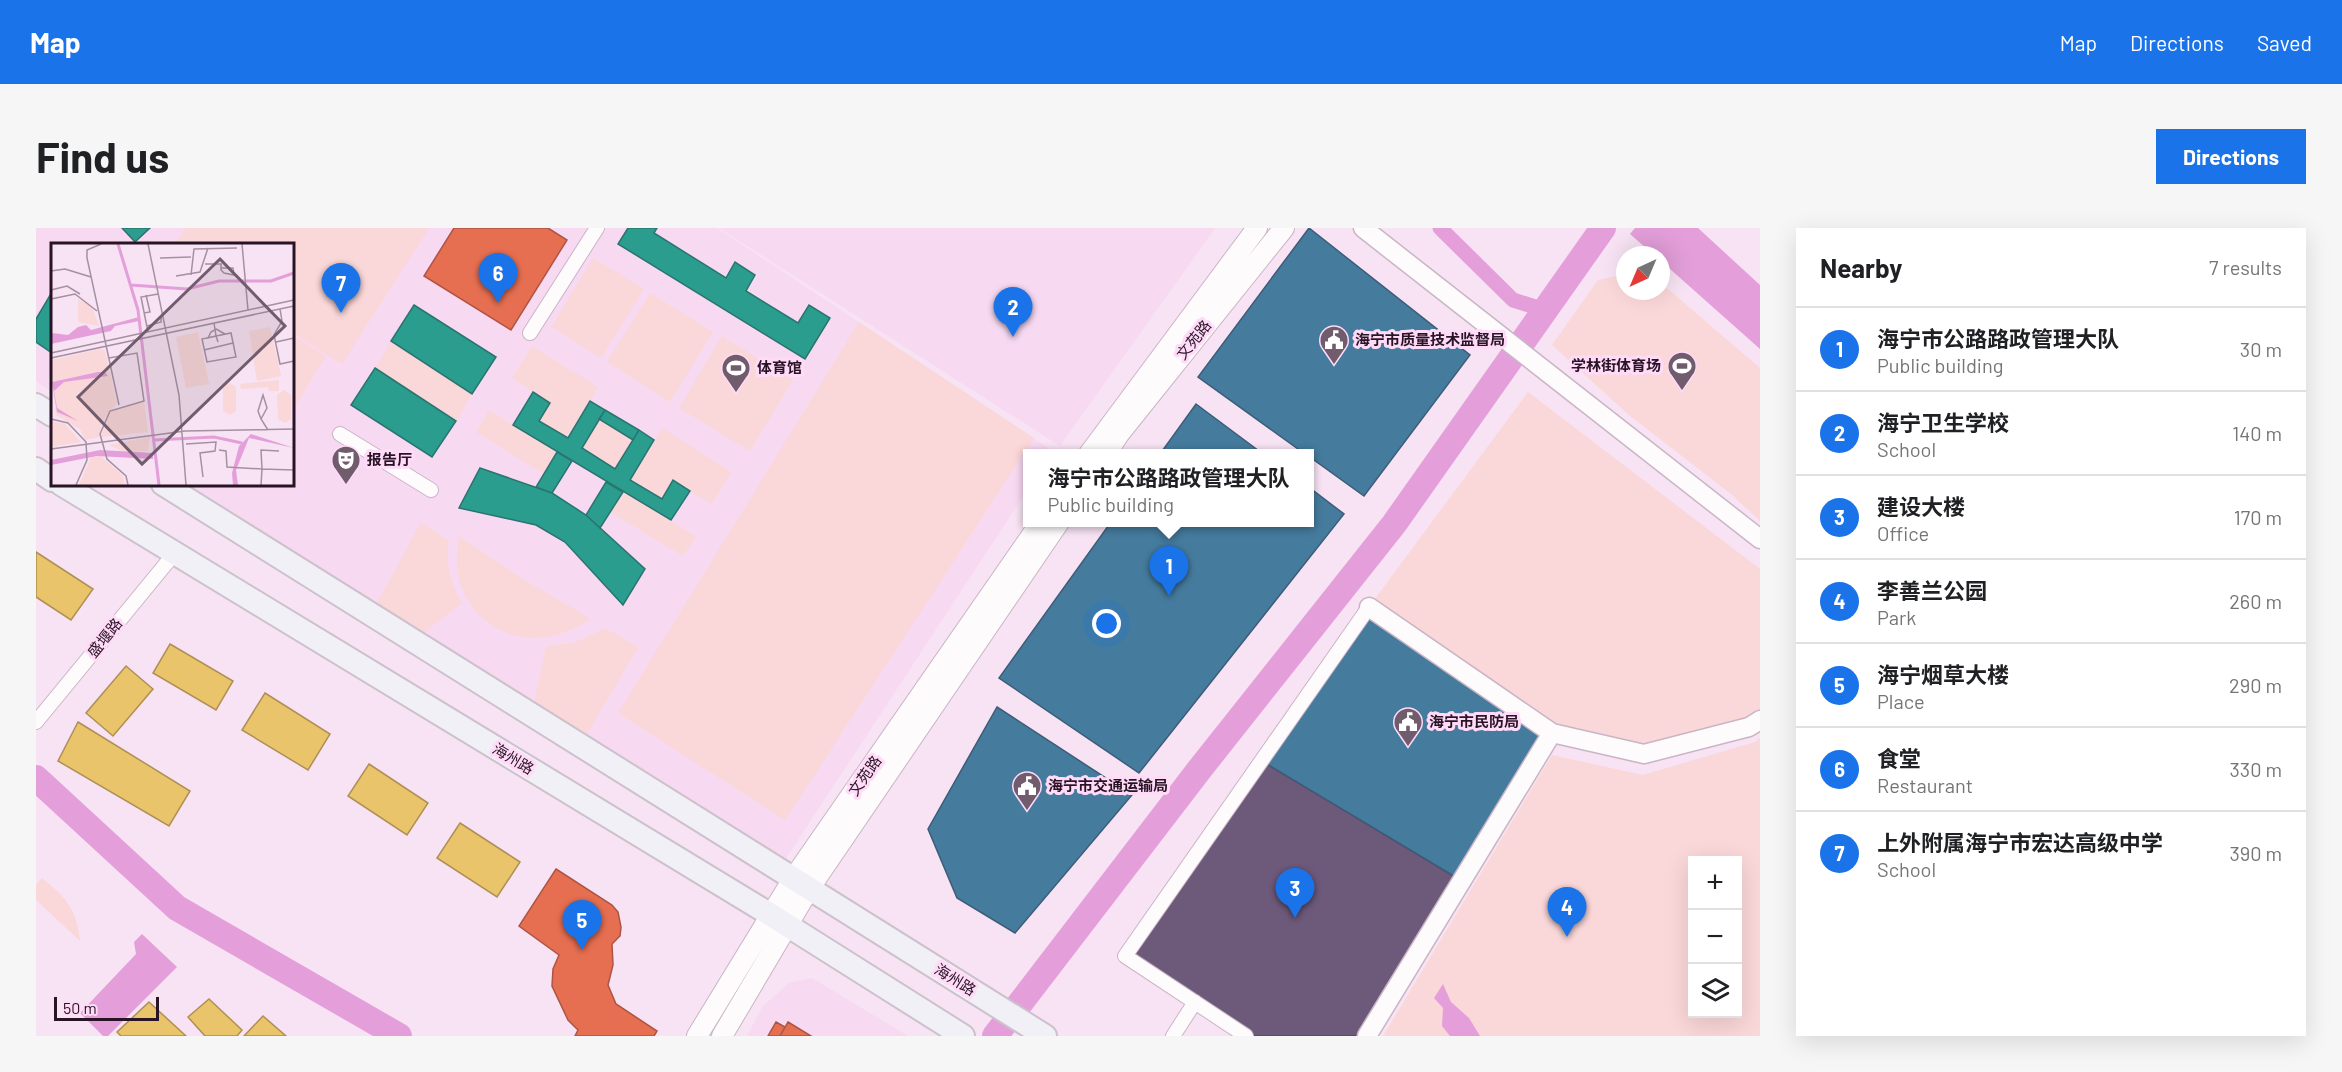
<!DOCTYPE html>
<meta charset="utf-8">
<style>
body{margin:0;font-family:Barlow,"Noto Sans SC",sans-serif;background:#f6f6f6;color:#202124}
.controls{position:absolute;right:18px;bottom:18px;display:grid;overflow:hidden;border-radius:0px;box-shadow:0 6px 24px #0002}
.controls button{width:54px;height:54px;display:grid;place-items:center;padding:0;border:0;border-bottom:2px solid #e0e0e0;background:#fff;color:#202124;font:30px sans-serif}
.compass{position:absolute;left:1580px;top:18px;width:54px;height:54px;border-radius:50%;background:#fff;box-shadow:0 6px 24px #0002;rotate:224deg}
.scale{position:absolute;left:18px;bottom:15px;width:105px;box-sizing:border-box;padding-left:6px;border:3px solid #291426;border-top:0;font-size:16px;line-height:21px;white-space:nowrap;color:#291426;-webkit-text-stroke:4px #ffdbf8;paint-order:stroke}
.you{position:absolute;left:1071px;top:396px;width:21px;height:21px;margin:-15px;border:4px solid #fff;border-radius:50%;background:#1a73e8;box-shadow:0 0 0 9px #1a73e833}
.badge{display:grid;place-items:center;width:39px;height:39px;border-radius:50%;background:#1a73e8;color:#fff;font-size:20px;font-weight:700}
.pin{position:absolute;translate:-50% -50px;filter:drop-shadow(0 2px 3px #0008)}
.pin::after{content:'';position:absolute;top:32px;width:21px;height:18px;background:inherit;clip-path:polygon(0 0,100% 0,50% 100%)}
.popup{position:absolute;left:987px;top:221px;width:291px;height:78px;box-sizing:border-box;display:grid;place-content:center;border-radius:0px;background:#fff;filter:drop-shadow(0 2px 4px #0005);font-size:20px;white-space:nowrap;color:#757577}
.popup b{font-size:22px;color:#202124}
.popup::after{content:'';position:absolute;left:50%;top:100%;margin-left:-12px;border:12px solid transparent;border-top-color:#fff}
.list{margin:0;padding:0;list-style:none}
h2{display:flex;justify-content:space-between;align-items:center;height:78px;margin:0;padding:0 24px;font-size:26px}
h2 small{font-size:20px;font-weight:400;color:#757577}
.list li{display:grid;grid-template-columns:39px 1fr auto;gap:18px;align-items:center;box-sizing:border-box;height:84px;padding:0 24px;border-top:2px solid #e0e0e0}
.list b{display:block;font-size:22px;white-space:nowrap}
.list p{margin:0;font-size:20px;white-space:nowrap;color:#757577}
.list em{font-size:20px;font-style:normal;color:#757577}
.icon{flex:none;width:33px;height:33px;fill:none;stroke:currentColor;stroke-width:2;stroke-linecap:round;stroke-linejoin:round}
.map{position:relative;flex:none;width:1724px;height:808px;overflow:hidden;border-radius:0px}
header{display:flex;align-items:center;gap:36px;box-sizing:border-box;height:84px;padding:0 30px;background:#1a73e8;color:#fff}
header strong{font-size:28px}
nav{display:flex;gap:33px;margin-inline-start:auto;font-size:21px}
.intro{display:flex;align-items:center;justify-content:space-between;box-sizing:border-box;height:144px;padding:0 36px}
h1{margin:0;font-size:42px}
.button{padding:15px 27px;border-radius:0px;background:#1a73e8;color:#fff;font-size:21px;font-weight:700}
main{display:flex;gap:36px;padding:0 36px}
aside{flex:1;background:#fff;border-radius:0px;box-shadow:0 6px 24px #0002}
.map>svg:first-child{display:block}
</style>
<header>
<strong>Map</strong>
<nav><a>Map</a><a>Directions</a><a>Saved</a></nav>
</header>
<div class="intro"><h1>Find us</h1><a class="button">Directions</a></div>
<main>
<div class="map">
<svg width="1724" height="808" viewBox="0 0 1724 808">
<rect width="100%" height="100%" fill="#f7e3f3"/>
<path fill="#f8d9f2" d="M0,0H681L1017,223L1015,225L992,226V261L749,632L221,303L153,257L256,256V16H16V164L0,153Z
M683,0H1179L1024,218Z
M776,750L872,808H711L727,778L753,755Z"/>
<path fill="#fad7d8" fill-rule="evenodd" d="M149,0H393L306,136L257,105L256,16H139Z
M557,30L608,61L565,130L515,99Z
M1589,46V63H1625V55L1724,140V293L1695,266L1593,187L1516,117L1562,52Z
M614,65L677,104L634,174L571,134Z
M823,94L998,210L749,592L582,485Z
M258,108L290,128L258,180L256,111Z
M686,108L757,152L714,223L643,180Z
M355,113L436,166L420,193L339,140Z
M496,118L562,159L532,210L503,193L514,175L476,150Z
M1492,164L1724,341V492L1608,526L1516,505L1333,379Z
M453,182L521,224L508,246L440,204Z
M563,191L597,212L579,241L546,220Z
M626,200L695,244L676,276L637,253L626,271L594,252Z
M587,264L660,308L647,328L574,284Z
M385,294L413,313C409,337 414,354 426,375L386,406L340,377Z
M423,308L490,353L555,391C542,398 530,405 516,408C476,418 432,391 423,350C420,336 421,323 423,308Z
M569,400L602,419L550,508L498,475L510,418L538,415Z
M1724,510V808H1347L1516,527L1607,547L1719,514ZM1656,632H1702V786H1656Z
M6,650C30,669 41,682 44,713L0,672V657Z"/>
<path fill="#e49fda" d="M1599,0H1662L1724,57V121L1625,33V27H1618L1594,6Z
M106,706L141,739L72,808H67L44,785L100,726L98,714Z
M1407,756L1415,774L1433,790L1444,808H1414L1406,798L1407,780L1398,770Z"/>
<path fill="#e9c46a" stroke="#af8f56" stroke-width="1.5" d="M0,324L57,361L35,392L0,369Z
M134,416L197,453L180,482L117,445Z
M90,438L117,461L77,508L50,485Z
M229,465L294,506L272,542L206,502Z
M42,494L154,563L133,598L22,533Z
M333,536L392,575L371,607L312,568Z
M424,595L484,634L461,669L401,630Z
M173,771L206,802L201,808H169L152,789Z
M113,774L150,808H85L81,804Z
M227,788L250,808H208Z"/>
<path fill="#e76f51" stroke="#ae5444" stroke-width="1.5" d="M418,0H512L531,12L475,102L388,48Z
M520,641L576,677L582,684L585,699L584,708L576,716L577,737L572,757L580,776L621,803L618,808H539L542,802L532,792L516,758L517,741L523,727L483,698Z
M740,794L749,799L744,808H732Z
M752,794L775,808H744Z"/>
<path fill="#6d597a" stroke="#594461" stroke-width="1.5" d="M1226,533L1426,653L1331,808H1210L1089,728Z"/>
<path fill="#2a9d8f" stroke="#2a7470" stroke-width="1.5" d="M86,0H114L99,14Z
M592,0H621L618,5L690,50L699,34L719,47L710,63L762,95L773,77L794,90L769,131L582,16Z
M16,64V125L0,114V91Z
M378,77L460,129L436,166L355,113Z
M339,140L420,193L396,229L315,177Z
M497,164L514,175L503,193L532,210L554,173L569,182L546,220L579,241L603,202L618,212L594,252L626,271L637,252L654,263L635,292L477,197Z
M569,182L603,202L597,212L563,191Z
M521,224L536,233L516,265L500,259Z
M444,240L516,265L550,287L609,341L587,377L529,314L500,297L423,280Z
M570,254L587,264L564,300L550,287Z"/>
<path fill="#457b9d" stroke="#3d5c79" stroke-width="1.5" d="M1273,0L1434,127L1328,268L1274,229V226H1269L1162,149Z
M1160,176L1227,226H1124Z
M1274,260L1308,286L1103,545L963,450L1075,294H1274Z
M1333,379L1516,505L1426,653L1226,533Z
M961,479L1096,567L979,705L921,670L892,601Z"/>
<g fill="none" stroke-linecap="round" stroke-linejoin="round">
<path stroke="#e49fda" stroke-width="15" d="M1404,0L1477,72L1509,82"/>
<path stroke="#e49fda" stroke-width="26" d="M0,550L141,680L363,808
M959,808L1163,542L1358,296L1567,0"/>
<g stroke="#c9b5c5" stroke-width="16">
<path id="minor" d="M494,105L561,0
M304,206L395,262
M0,494L138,326
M1137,808L1159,774
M1210,808L1089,728L1333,379"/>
</g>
<g stroke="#c9b5c5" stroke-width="21">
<path id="tertiary" d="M1327,0L1724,311
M1333,379L1516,505L1608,526L1713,499L1724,492
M1331,808L1516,505"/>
</g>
<g stroke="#c9b5c5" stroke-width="22">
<path id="secondary" d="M1053,226L1221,0
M1070,226L1083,206L1248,0
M661,808L757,651L1005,294
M686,808L773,661L1023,294"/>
</g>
<g stroke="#cdc1cb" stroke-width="26">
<path id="primary" d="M0,177L16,187
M0,241L16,252
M25,256L735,687L927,808
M127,256L1009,808"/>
</g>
<use href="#minor" stroke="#fefbfd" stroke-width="14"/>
<use href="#tertiary" stroke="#fefbfd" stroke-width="18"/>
<use href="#secondary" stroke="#fefbfd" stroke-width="20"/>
<use href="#primary" stroke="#f1f0f7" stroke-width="22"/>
</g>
<defs>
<g id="civic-pin" transform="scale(1.5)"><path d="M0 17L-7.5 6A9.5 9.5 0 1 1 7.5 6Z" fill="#715c6e" stroke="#ffdbf8"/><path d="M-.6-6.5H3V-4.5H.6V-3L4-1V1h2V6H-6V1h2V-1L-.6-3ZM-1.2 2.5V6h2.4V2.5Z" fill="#fff"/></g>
<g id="stadium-pin" transform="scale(1.5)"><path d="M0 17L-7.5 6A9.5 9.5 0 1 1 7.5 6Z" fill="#715c6e" stroke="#ffdbf8"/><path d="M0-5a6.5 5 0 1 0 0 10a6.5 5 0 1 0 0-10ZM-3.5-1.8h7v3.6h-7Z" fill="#fff"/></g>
<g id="theatre-pin" transform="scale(1.5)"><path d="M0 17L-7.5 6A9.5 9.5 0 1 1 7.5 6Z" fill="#715c6e" stroke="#ffdbf8"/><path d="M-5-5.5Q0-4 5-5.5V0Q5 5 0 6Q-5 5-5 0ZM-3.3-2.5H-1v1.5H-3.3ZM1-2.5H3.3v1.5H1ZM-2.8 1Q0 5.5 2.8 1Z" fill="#fff"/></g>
</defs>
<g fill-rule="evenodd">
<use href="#civic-pin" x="1298" y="112"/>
<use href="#stadium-pin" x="1646" y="138"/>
<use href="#stadium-pin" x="700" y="140"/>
<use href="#theatre-pin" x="310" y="232"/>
<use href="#civic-pin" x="1372" y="494"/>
<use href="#civic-pin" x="991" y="558"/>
</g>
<g text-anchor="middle" stroke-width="6" stroke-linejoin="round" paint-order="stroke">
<g font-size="15" fill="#291426" stroke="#ffdbf8">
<text transform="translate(1158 112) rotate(-51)" y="5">文苑路</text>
<text transform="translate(69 410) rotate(-51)" y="5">盛堰路</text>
<text transform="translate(477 531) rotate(31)" y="5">海州路</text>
<text transform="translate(829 548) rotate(-55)" y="5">文苑路</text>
<text transform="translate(919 752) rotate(32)" y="5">海州路</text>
</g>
<g font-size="15" font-weight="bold" fill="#291426" stroke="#ffdbf8" text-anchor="start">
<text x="1319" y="117">海宁市质量技术监督局</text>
<text x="1625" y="143" text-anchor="end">学林街体育场</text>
<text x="721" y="145">体育馆</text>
<text x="331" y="237">报告厅</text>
<text x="1393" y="499">海宁市民防局</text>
<text x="1012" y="563">海宁市交通运输局</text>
</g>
</g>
<g transform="translate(15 15)">
<rect width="243" height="243" fill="#f7e3f3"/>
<path d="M27,56L41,64L48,83L27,79ZM219,84L230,133L206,138L198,88ZM147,89L158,141L135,145L125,94ZM50,106L54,108L66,160L51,178L48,194L34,197L29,186L5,172L0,117ZM228,137V148H218L217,144L190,146L189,141ZM178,139L185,144V168L179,172L172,168V144ZM233,147L240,152V176L234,180L227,176L226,152ZM93,158L97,189L50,194L59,168ZM0,178L14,181L30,199L0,204ZM99,194L97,208L73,209L58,202ZM50,213L72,233L74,242H28L40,214Z" fill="#fad7d8"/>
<path d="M88,74V78L64,83L60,88L0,101L1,90L17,92L27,84L35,82L40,87ZM47,129H54L57,133L13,139L3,148L6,165L27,178L6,169L1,139ZM200,191L243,205L198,195L185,227L187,242H182L181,230L188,203ZM49,207L102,210V216L46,213L0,222V217Z" fill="#e49fda"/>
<path fill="none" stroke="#e49fda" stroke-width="3" d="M67,1L87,67L108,242M80,42L136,46L168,38H220L243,30M103,197L163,194L191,200"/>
<path fill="none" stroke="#a590a1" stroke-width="1.5" d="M50,1L36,7V15L68,162M97,1L128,152L135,242M191,1L197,67M109,15L140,14M154,21H170V27L173,30L183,32L182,25H170M0,28L14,26L40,34M140,32L143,6L186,5M125,33L149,29L157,5M0,47L16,43L29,51M0,56L24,51L46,68M229,66L231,78L223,92L229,121L243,118M93,70L99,69L95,52M163,80L165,93L151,96L156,119L185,114L180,90L165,93L167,99M96,83L110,79V74M165,86L174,91L157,95L160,89ZM97,89L90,54L107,51M225,99L243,95M153,107L182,100M0,110L243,57M0,115L243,63M58,115L86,110L93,158L59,168L49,191L56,216L75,233L77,242M0,176L17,180L35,199L36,217L25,242M210,176L216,165L212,152L207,168L210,176L217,187M135,201L165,199L164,208L149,210L152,234M0,206L134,188L243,186M168,207L175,208L176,224L211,226L210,207L228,208M210,242L211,226L243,227"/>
<path fill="#715c6e" fill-opacity="0.15" stroke="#715c6e" stroke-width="3" d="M169,16L234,83L91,221L27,154Z"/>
<rect width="243" height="243" fill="none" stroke="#291426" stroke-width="3"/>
</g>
</svg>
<div class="controls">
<button>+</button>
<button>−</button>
<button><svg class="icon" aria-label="layers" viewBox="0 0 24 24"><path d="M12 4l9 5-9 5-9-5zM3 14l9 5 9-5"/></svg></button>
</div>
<svg class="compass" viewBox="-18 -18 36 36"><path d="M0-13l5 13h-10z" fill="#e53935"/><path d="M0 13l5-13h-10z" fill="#757577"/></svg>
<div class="scale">50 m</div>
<div class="you"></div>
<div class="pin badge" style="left:1133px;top:368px">1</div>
<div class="popup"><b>海宁市公路路政管理大队</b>Public building</div>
<div class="pin badge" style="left:977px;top:109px">2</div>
<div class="pin badge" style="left:1259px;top:690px">3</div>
<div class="pin badge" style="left:1531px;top:709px">4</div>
<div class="pin badge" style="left:546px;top:722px">5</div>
<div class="pin badge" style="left:462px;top:75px">6</div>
<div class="pin badge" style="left:305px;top:85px">7</div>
</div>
<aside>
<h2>Nearby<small>7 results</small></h2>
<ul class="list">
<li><span class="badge">1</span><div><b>海宁市公路路政管理大队</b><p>Public building</p></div><em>30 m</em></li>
<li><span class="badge">2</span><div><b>海宁卫生学校</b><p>School</p></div><em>140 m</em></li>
<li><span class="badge">3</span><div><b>建设大楼</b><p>Office</p></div><em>170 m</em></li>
<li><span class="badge">4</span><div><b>李善兰公园</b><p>Park</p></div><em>260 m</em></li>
<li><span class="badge">5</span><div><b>海宁烟草大楼</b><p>Place</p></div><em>290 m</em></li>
<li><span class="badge">6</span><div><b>食堂</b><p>Restaurant</p></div><em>330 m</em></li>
<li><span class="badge">7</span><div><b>上外附属海宁市宏达高级中学</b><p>School</p></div><em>390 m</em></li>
</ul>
</aside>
</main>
